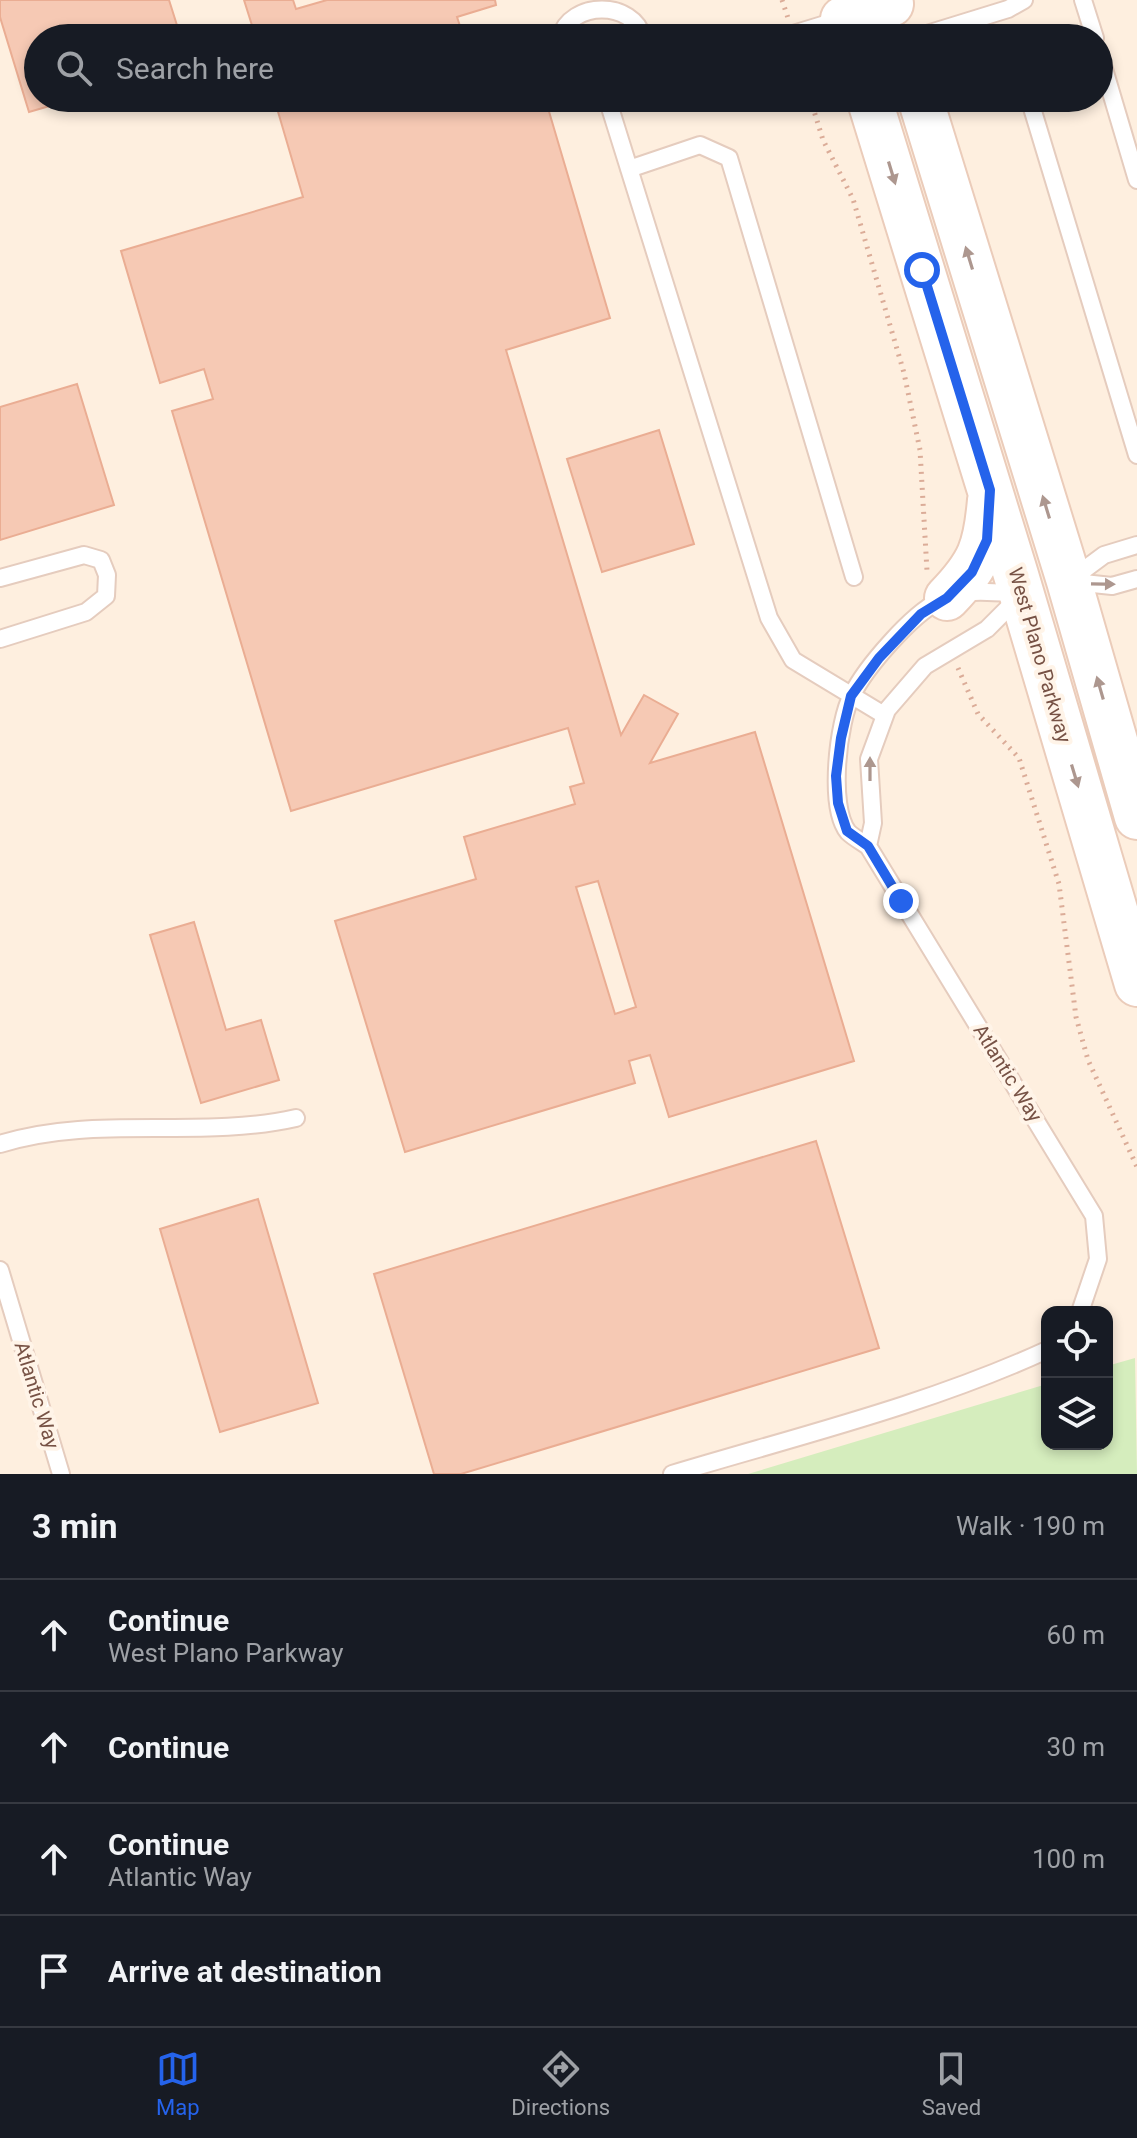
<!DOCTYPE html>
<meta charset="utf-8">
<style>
body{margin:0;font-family:Roboto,sans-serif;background:#242831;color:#f1f3f6}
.controls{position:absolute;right:24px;bottom:24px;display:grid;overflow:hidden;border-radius:16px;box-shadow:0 4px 12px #0003}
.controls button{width:72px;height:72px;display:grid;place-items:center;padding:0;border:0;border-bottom:2px solid #363941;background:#171b24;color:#f1f3f6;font:40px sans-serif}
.stop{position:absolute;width:24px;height:24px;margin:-18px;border:6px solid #2563eb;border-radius:50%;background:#fff}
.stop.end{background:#2563eb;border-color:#fff;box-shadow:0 2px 8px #0008}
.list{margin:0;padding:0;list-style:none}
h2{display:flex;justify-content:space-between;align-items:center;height:104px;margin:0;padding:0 32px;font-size:34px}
h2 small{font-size:26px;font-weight:400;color:#9ea1a6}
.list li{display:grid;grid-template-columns:52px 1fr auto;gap:24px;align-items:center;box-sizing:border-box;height:112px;padding:0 32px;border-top:2px solid #363941}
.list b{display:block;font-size:30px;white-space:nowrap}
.list p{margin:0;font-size:26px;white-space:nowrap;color:#9ea1a6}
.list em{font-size:26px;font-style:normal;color:#9ea1a6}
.icon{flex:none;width:44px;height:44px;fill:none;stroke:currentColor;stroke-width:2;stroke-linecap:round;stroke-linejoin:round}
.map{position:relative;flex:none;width:1137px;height:1474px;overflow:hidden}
.search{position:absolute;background:#171b24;box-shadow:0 4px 12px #0003;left:24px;right:24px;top:24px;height:88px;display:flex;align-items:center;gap:20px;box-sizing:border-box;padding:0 28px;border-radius:44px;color:#9ea1a6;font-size:30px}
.sheet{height:552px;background:#171b24}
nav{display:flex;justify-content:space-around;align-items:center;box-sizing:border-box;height:112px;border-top:2px solid #363941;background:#171b24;font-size:22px;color:#9ea1a6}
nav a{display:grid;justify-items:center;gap:4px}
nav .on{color:#2563eb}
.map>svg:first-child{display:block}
</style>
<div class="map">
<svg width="1137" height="1474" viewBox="0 0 1137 1474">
<rect width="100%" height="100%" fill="#feefdf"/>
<path fill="#d5edbd" d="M1135,1358L1137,1474H748L1047,1384V1444H1107V1366Z"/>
<path fill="#f6c9b4" stroke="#eaad93" stroke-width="2" fill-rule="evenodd" d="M0,0H169L181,38H38V98H77L29,112L0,17Z
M244,0H293L296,9L327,0H495L496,5L457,17L464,38H256Z
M274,98H545L610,318L506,350L621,735L644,695L678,714L650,763L755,732L854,1061L669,1117L650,1055L629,1061L635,1083L405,1152L335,921L476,879L464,837L575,804L570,787L584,783L568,728L291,811L172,411L213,399L204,369L160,383L121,251L303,197ZM598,881L636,1007L615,1014L576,887Z
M77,384L114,505L0,540V407Z
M659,430L694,544L602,572L567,459Z
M194,922L226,1030L261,1020L279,1080L201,1103L150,935Z
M816,1141L879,1348L461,1474H434L374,1274Z
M258,1199L318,1403L220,1432L160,1229Z"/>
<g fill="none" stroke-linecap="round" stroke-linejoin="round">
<g stroke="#e5ccbe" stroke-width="20">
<path id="lane" d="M1083,0L1095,38
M560,38C570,0 634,0 643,38
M780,38L842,19
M914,38L1008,9L1024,0
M1099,52L1137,180
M607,98L769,618L793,660L884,715
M1029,98L1137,455
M629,169L700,145L729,158L854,577
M0,578L84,555L101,560L107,575L106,596L86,612L0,639
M1073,578L1104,555L1137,545
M1074,582L1112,586L1137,579
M1017,594C992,592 963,588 939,601C911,615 866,667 852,695C838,721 828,807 848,832C853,837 862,842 868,846L1094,1216L1098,1259L1080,1312
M868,846L873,823L869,759L887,710L925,666L987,629L1018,598
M0,1144C95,1114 199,1140 296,1118
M0,1270L61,1474
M672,1474C798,1436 927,1405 1047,1350"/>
</g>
<g stroke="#ebccba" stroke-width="48">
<path id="secondary" d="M843,19L891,4
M869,98L1016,575L1137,984
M920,98L1069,581L1137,817
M947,598C980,564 986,547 990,500"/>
</g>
<path stroke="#dbac98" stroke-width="5" stroke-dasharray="2 6" stroke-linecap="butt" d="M782,0L788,18
M810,98L823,140L853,199L904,373L920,450L927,571
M958,668L978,714L1019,758L1059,884L1076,1017L1088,1060L1137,1167"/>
<use href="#lane" stroke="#fff" stroke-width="16"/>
<use href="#secondary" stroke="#fff" stroke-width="44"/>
</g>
<defs><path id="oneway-solid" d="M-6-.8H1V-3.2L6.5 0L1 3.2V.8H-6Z" transform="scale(2)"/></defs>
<g fill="#ad978f">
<use href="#oneway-solid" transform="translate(892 173) rotate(73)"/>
<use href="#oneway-solid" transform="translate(969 258) rotate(-107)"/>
<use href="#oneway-solid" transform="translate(1046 507) rotate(-107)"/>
<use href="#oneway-solid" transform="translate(1103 584) rotate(1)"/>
<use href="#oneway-solid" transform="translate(1100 688) rotate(-106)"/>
<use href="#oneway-solid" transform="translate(870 769) rotate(-90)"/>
<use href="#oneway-solid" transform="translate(1075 776) rotate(73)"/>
</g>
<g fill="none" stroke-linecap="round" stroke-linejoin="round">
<path stroke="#2563eb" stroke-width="10" d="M901,901L868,846L847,831L838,803L836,776L841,738L851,696L879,658L921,614L947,598L972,572L987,540L990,490L922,270"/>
</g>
<g text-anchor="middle" stroke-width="8" stroke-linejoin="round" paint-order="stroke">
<g font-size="20" fill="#775245" stroke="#fff4e8">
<text transform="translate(1040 655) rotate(74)" y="7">West Plano Parkway</text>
<text transform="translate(1008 1073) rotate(58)" y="7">Atlantic Way</text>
<text transform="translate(37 1395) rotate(73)" y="7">Atlantic Way</text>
</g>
</g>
</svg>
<div class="controls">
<button><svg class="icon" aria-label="locate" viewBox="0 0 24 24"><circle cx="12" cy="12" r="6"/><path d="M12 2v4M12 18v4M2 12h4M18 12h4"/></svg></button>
<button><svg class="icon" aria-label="layers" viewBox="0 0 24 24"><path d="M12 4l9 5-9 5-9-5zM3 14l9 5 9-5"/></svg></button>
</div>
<div class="stop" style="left:922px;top:270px"></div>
<div class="stop end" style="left:901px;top:901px"></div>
<div class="search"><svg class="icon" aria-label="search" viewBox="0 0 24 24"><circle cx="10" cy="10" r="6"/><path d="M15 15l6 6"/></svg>Search here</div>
</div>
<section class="sheet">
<h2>3 min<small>Walk · 190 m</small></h2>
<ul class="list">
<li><svg class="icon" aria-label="ahead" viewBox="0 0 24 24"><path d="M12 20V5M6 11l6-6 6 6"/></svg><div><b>Continue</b><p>West Plano Parkway</p></div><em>60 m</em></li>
<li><svg class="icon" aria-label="ahead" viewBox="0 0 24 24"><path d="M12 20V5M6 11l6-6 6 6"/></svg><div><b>Continue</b></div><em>30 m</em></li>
<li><svg class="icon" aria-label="ahead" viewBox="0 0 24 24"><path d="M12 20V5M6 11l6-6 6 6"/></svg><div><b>Continue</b><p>Atlantic Way</p></div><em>100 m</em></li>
<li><svg class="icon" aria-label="arrive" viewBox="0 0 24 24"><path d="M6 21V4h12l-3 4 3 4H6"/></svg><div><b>Arrive at destination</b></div></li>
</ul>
</section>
<nav>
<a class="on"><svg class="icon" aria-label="map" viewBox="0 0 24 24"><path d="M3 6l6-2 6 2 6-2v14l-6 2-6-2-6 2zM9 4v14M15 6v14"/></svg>Map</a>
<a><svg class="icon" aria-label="directions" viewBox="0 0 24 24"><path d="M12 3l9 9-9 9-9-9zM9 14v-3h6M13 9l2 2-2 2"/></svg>Directions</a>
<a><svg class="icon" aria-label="saved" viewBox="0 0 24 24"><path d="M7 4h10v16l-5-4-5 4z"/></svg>Saved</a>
</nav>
